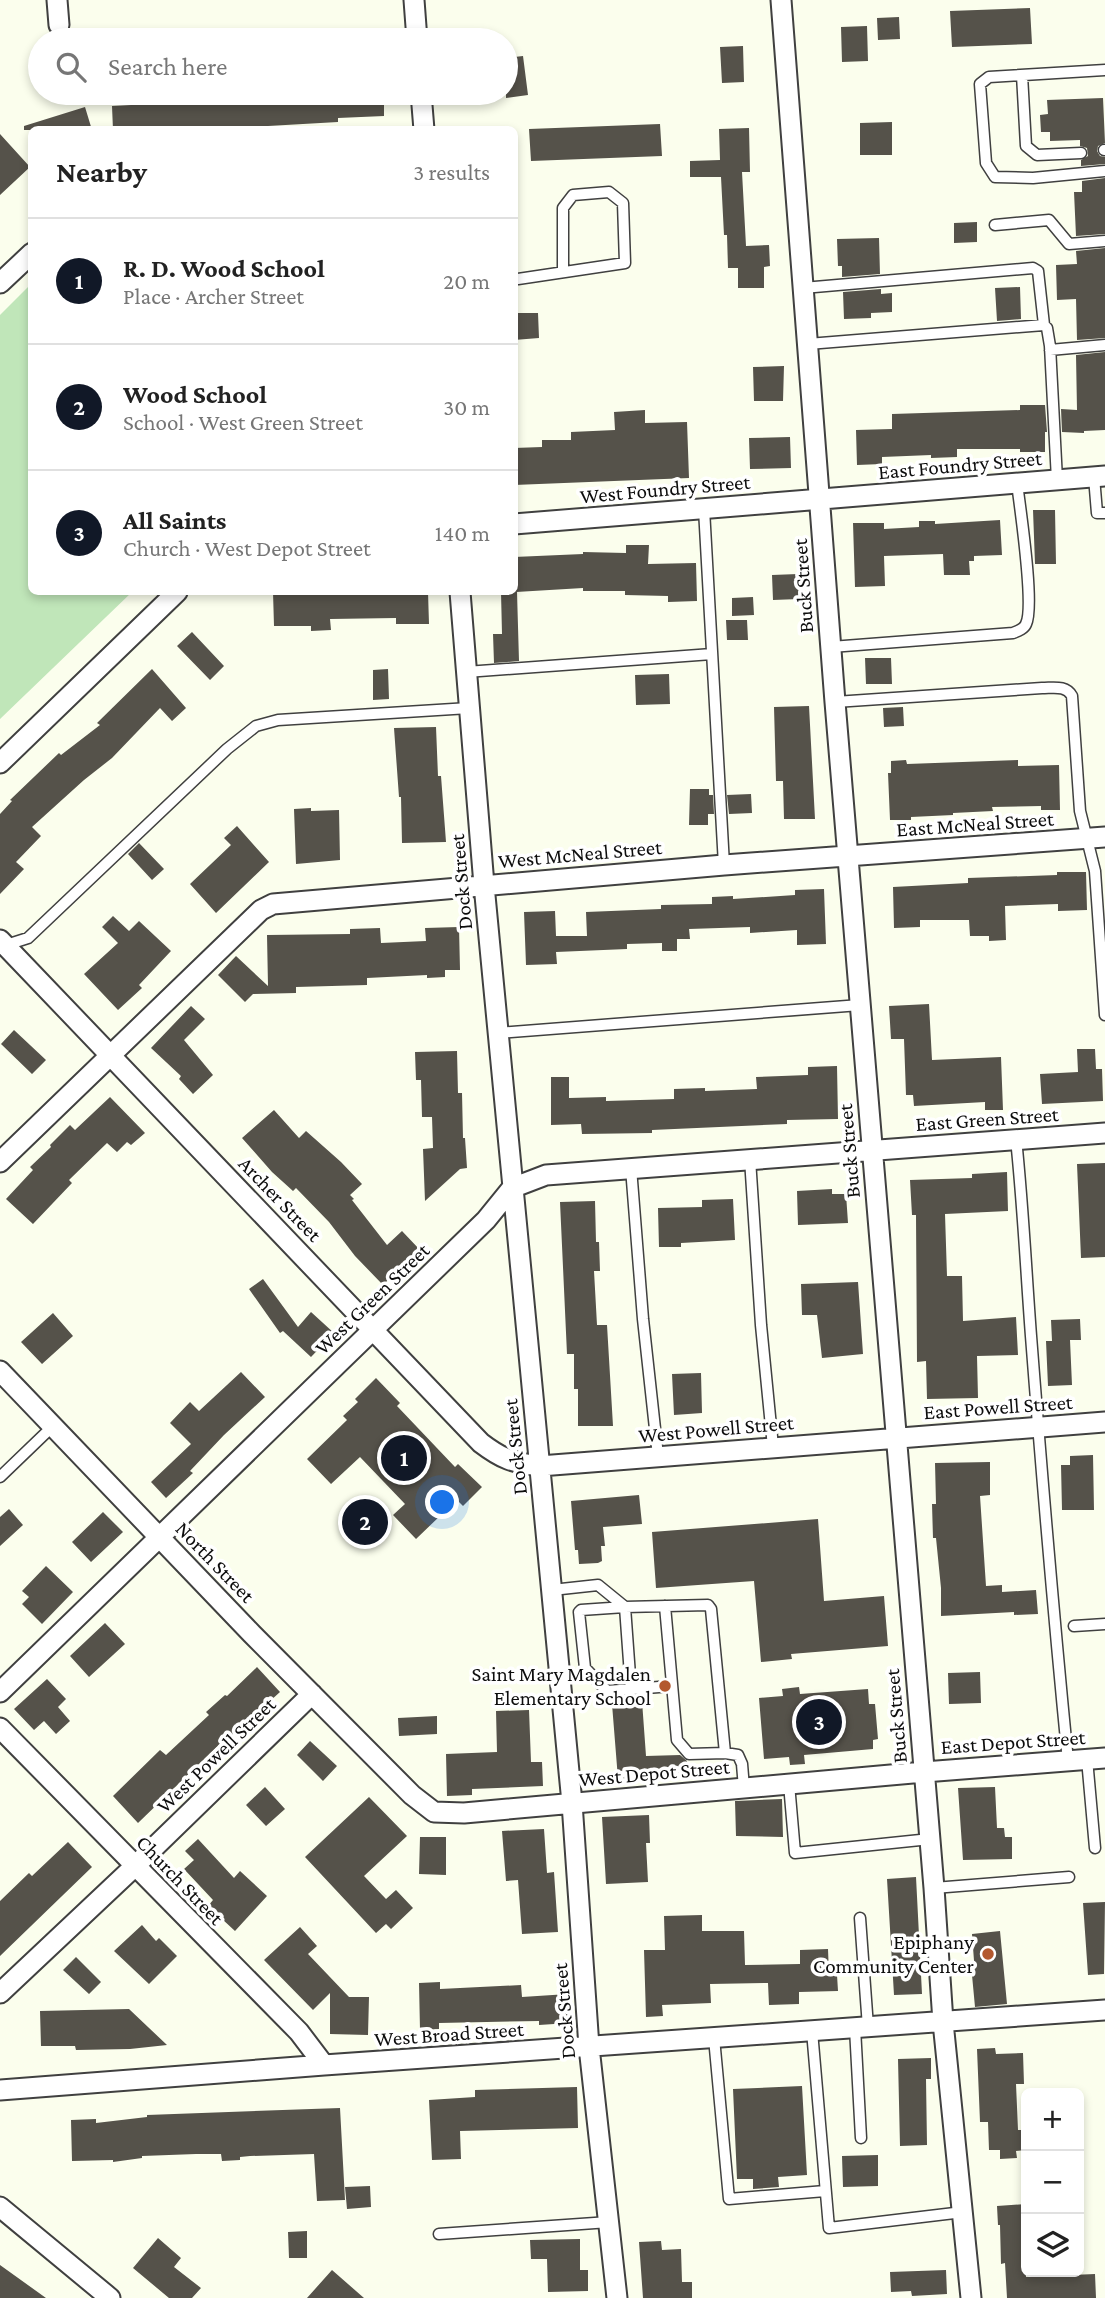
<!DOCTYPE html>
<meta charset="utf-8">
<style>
body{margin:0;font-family:"Crimson Pro",serif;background:#f2f2f2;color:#222}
.controls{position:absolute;right:21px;bottom:21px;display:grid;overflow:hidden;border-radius:10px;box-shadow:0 4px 10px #0003}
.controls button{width:63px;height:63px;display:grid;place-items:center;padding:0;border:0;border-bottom:2px solid #e0e0e0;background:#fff;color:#222;font:35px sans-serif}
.you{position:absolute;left:443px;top:1503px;width:24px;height:24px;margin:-18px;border:5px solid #fff;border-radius:50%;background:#1a73e8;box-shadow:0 0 0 10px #1a73e833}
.badge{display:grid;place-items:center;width:46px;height:46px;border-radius:50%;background:#111827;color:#fff;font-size:23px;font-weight:700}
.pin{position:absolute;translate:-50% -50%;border:4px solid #fff;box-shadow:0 2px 7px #0006}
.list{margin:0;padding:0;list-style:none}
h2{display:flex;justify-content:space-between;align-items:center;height:91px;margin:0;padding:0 28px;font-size:30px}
h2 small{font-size:23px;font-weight:400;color:#767676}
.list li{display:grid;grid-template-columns:46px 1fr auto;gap:21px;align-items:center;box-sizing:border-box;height:126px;padding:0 28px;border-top:2px solid #e0e0e0}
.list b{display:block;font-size:26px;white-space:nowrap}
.list p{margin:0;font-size:23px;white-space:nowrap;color:#767676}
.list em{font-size:23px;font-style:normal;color:#767676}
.icon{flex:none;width:38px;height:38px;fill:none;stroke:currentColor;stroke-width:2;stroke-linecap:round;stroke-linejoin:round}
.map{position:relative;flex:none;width:1105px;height:2298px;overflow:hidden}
.search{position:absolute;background:#fff;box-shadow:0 4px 10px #0003;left:28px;top:28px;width:490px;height:77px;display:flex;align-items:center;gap:18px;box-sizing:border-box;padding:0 24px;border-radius:38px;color:#767676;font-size:26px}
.panel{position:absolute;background:#fff;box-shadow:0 4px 10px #0003;left:28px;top:126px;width:490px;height:469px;border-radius:10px}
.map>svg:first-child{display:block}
</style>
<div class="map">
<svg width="1105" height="2298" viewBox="0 0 1105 2298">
<rect width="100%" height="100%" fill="#fbfeed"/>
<path fill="#c0e6b9" d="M31,284L32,592H132L0,719V315Z"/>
<path fill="#55524a" d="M1030,8L1032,44L952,47L950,11Z
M899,17L900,39L878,40L877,18Z
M867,26L868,61L842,62L841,27Z
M743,46L744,82L722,83L720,47Z
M523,56L528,95L506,98V58Z
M169,93H223V95L384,93V116L338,118V122L268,126V130H250V126L113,130L112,106L169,103Z
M1103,98L1105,143L1098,146L1097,151L1100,156L1105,157V164L1081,166V160L1088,156L1087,148L1080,146V140L1050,141V132H1041L1040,115L1048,114L1047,100Z
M85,107L92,130H24V126Z
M892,122V155H860V123Z
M660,124L662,156L531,161L529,129Z
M749,128L750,172H742L746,246L769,245L770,266L764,267V288H738V268H728L727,235H724L721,177H690V161L720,160L719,129Z
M0,134L30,167L0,195Z
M1105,178V234L1076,236L1074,192H1082V181Z
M977,222V242L954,243V223Z
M879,238L880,274L842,277V266H838L837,239Z
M1105,248V338L1077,340L1076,299L1057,300L1056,265L1077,264L1076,251Z
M1020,287L1021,319L997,321L995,288Z
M881,289V294L892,293V312L871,313V318L844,319L843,292Z
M514,313H538L539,338L514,340Z
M1105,352V430L1084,431V433L1062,432L1061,409L1077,410L1076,355Z
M784,366L783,401H754L753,367Z
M1020,405H1045L1047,432H1045V452H1020V449H957V457L931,458V455L882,457V464L857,465L856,430L892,429V414L1020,410Z
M645,410V423L687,422L689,478L514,485V448L542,447V440H571V432L615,430L614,412Z
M790,437L791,468L750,469L749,438Z
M1033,510H1055L1056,564H1035Z
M1000,520L1002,555L974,556V561H969L970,575H944L943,554L884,556L885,586L855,587L853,523H884V529L919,527V521H935V524Z
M626,545H649L648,564L696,563L697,601L668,602V596L625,595V591H583V588L516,592H517L519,661L494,663L493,634H502L501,592H514V557L583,554V552L626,553Z
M798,574L799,599L773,600L772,575Z
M273,592H292V593L428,592L429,624H396V618L330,619L331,630L311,631V626H274Z
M753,597L754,615L732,616V598Z
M726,620H747L748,640H727Z
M192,632L224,666L210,680L177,646Z
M865,658H891L892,684H866Z
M152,669L186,708L172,721L160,708L112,758L84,780L32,827L41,836L16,862L24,869L0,894V814L12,801L10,800L59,753L61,755L100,725L97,723Z
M388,669L389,699L373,700V670Z
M669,674L670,704L636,705L635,675Z
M809,706L815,819H784L783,781H776L774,707Z
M903,707L904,726L884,727L883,708Z
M436,727L438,776H441L446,842L402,843L401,797H399L394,728Z
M906,760L907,764L1018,760V766L1059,765L1060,810H1041V806L992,807L993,811L953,813V815L911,817V820H890L888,773H891V761Z
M690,789H709V795H713L714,814H708V825H689Z
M751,794L752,813L729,814L727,795Z
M311,808V811L339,810L340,860L296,864L294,809Z
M237,826L269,862L216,913L190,884L231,845L224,838Z
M139,843L164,869L152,880L128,854Z
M1057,872H1086L1087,910L1058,911V904L1005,906L1006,940L989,941V936H970L969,920H920V927L894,928L893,887L968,883V878L1057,875Z
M824,889L826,944L797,945V930L750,933V927L689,929L690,939H677V951H662V943L627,944V949L556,952L557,964L526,965L524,912L555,911L556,936H587L586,912L661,909V905L712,904V897L733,896V899L795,895V890Z
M113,916L129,931L139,921L171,951L139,985L142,988L118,1010L84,974L118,943L102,927Z
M459,927L460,970H445V977L427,978V975L367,978V985L296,987V993L253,994L245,1002L218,975L236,956L268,986L267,935L350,934V929L380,928L381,943L426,941L425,928Z
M929,1004L932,1060L1001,1057L1003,1110H985V1102L914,1106L913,1095H906L904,1039H891L889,1006Z
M191,1006L205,1019L184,1040L213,1075L193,1094L179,1079L181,1076L151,1048Z
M14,1030L46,1060L32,1074L1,1044Z
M1077,1049H1095L1096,1069H1102L1103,1101L1042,1104L1040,1074L1078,1072Z
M457,1051L458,1093H462L463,1138H465L467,1168L460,1169L425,1201L423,1149L433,1148L432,1117H422L421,1080H416L415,1052Z
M837,1066L838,1119L787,1120V1124L652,1130V1133L582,1134L581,1124L551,1125V1077H569V1098L606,1097V1101L674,1099V1089L705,1088V1091L757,1089L756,1077L808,1075V1067Z
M110,1097L145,1133L131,1145L127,1142L117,1152L107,1143L69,1180L72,1183L33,1224L6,1199L33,1170L30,1167L51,1147L50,1145L70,1125L75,1130Z
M274,1110L299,1138L306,1131L341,1162L362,1184L350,1195L354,1199L352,1200L387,1245L402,1231L420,1250L383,1285L355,1256L329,1222L296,1188L293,1191L272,1172L242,1138Z
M1105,1163V1257L1081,1258L1077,1164Z
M1007,1172L1008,1211L945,1214L947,1276H962L963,1321L1016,1317L1018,1355L977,1356L978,1398L927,1399L926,1361L917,1362L916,1215H912L910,1180L972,1178V1174Z
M832,1189V1194H846L848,1223L798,1225L797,1191Z
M733,1199L735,1240L681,1243V1247H659L658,1208L702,1207V1200Z
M595,1201L596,1242H599L600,1271H594L597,1325H607L613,1426H578V1389H574V1354H567L560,1202Z
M263,1279L298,1327L311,1312L334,1333L311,1357L283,1331L280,1333L249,1289Z
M858,1282L863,1354L822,1358L817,1315H802L801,1284Z
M53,1313L73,1336L42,1364L21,1342Z
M1080,1319L1081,1340H1070L1072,1385L1048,1386L1046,1341H1052L1051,1320Z
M241,1372L265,1397L224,1435L190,1471L193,1473L166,1498L151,1482L191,1444L170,1423L190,1402L199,1411Z
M701,1373L702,1413L674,1415L672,1374Z
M376,1378L400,1403L397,1406L455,1467L458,1464L482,1487L463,1506L459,1502L443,1517L441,1515L416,1539L393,1515L405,1504L360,1457L331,1484L307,1459L347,1420L343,1416L358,1402L355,1399Z
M1093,1455L1094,1510H1062L1061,1465H1070V1456Z
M990,1462V1495L980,1496L986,1586L1002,1585V1592L1036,1590L1038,1614L1014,1615V1612L941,1616V1588L936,1538H933L932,1504H936L935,1463Z
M639,1495L642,1524L603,1527L605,1546H601L602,1561L598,1563L579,1564L578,1550H575L571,1501Z
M9,1509L23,1525L0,1546V1517Z
M103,1512L123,1532L91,1562L72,1542Z
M818,1519L824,1601L884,1596L888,1646L791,1654L792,1659L761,1662L754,1581L656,1588L652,1532Z
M46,1566L73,1592L42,1624L22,1604L29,1597L22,1591Z
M105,1623L125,1644L89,1677L70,1656Z
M257,1667L280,1692L229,1738L228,1736L138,1823L113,1796L160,1750L166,1755L209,1715L206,1712L225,1695L227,1696Z
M980,1672L981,1703L949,1704L948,1673Z
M47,1679L66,1699L58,1707L70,1721L56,1734L44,1721L34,1730L14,1709Z
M799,1687L800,1694L868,1689L869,1704H875L878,1739L873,1740V1749L804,1755L805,1764L790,1765L789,1757L764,1759L759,1698L783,1696L782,1689Z
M642,1701L646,1756L680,1755L687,1761L688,1773L648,1774V1776L618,1779L612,1704Z
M529,1710L531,1762H542L543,1786L472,1789V1795L447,1796L446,1754L497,1752L496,1711Z
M437,1716V1734L399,1736L398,1718Z
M310,1741L337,1766L323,1781L297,1755Z
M265,1787L285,1809L266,1826L246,1805Z
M995,1787L997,1828H1004L1005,1837H1012V1859L963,1860L958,1788Z
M369,1797L407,1836L364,1876L386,1899L396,1890L413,1908L391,1929L386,1924L376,1933L305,1857Z
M782,1799L783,1837L736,1836L735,1801Z
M649,1815L650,1843H646L648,1882L606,1884L602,1817Z
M544,1829L547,1873L554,1872L558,1932L522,1934L518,1880L506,1881L502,1831Z
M420,1837H446V1875L419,1874Z
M198,1839L234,1878L240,1871L267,1896L235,1931L208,1906L213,1900L184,1869L194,1860L185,1851Z
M68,1842L92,1867L0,1956V1901L29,1873L32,1876Z
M916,1877L922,1994L894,1995L887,1879Z
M1105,1902L1104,1974L1088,1975L1083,1903Z
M702,1915V1931H744L745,1965L800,1964V1950L828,1949L829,1975H837L838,1991L799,1992V2004L769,2005L768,1983L710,1984L711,2003L662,2005L663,2016L646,2017L644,1950H665L664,1916Z
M142,1925L156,1941L159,1938L177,1956L149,1984L114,1951Z
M300,1927L317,1946L308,1954L349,1997H369L368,2035L330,2034V1993L313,2010L264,1960Z
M1000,1931L1007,2004L975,2007L972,1975L975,1974L972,1934Z
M76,1957L101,1982L89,1994L63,1970Z
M440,1982V1989L521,1985L522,1997L568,1994L569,2023L539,2025V2021L439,2023V2029L420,2030L419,1983Z
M129,2009L167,2045L130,2049L76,2050L75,2046H41L40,2011Z
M995,2048L996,2054L1023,2053L1024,2084H1016L1018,2130H1026V2150L1016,2151L1017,2158L1000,2159V2150H989L988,2122H980L977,2049Z
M931,2058V2079H926L927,2145L900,2146L898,2059Z
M802,2086L807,2175L778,2177L779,2187L753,2189V2179H737L733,2089Z
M577,2087L578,2128L460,2131L461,2159L432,2160L429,2100L475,2097V2090Z
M340,2108L345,2200L317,2201L314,2154L250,2156L240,2157V2160L222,2161L221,2154H196L142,2156V2158L113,2162V2160L72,2161L71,2120L96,2119V2123L147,2117V2115Z
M878,2155V2186L843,2187L842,2156Z
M370,2186L371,2207L347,2209L345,2187Z
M1026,2204V2277L1095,2274L1096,2298H1007L1005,2263L1001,2264L1000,2225H998L997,2206Z
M307,2231V2258H289L288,2232Z
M158,2238L181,2258L174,2267L201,2288L192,2298H169L133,2268Z
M580,2239V2270H588V2291L548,2292L547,2259H531L530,2240Z
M661,2241L662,2250L681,2249L682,2282H692V2298H643L639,2242Z
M0,2265L46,2298H0Z
M332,2270L364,2298H307Z
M946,2270L947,2294L912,2296L911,2291L891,2292L890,2272Z"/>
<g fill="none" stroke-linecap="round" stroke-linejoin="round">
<g stroke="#404040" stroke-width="13">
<path id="service" d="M1105,70L989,77L980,84L986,163L995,177L1033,178L1105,171
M1022,75L1026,146L1037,155L1081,153
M1104,150H1105
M995,225L1049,220L1069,244L1105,241
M514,279H518L625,263L623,203L609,192L573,195L563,208V272
M803,288L1033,268L1038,271L1044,325
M808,344L1044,325L1047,328L1050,346L1057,480
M1050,350L1105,345
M1094,477L1097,513H1105
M704,509L724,865
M831,647L1013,633C1018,631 1024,629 1026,624C1035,606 1020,508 1017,483
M466,672L712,654
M835,702L1042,688C1054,688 1066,685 1072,696L1080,811L1095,871L1105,1015
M3,946L28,938L227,749L256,726L278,720L469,708
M498,1033L860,1005
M1016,1139C1023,1205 1026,1270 1031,1336C1042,1478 1054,1619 1068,1761
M750,1159L761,1325L773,1447
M631,1168L643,1319L658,1456
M0,1477L53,1426
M552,1590L598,1585L625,1607L708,1605L711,1609L725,1753L738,1755L742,1764L744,1788
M665,1606L677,1740L689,1754L725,1753
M1074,1626L1105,1624
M631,1689L625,1607L581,1610L579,1612L585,1668L607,1691L672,1686
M1087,1759L1095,1848
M789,1784L795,1853L930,1839
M934,1888L1069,1877
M860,1918L868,2027
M855,2028L861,2138
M812,2031L829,2228L963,2212
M714,2038L729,2199L825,2191
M439,2234L609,2222"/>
</g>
<g stroke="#404040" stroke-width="23">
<path id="minor" d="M57,0L59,25
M414,0L417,40
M781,0L835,702L934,1888L943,2022L971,2298
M421,93L424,130
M0,283L32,253
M514,524L1105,476
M460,592L484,885L572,1803L589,2047L617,2298
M0,763L177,592
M0,940L481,1443C502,1459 513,1463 540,1466L1105,1422
M0,1162L261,910L273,904L724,865L1105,837
M0,1371L252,1634L412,1795L434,1812L464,1813L924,1772L1105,1758
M0,1692L486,1220L512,1188L546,1175L1105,1133
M0,1728L299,2032L324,2065
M0,1993L135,1866L312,1694
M0,2090L324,2065L1105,2010
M0,2207L110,2298"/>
</g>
<use href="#service" stroke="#fff" stroke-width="10"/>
<use href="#minor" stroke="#fff" stroke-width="19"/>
</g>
<g fill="#b3582e" stroke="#fff" stroke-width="2.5">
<circle cx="665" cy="1686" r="7"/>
<circle cx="988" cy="1954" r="7"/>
</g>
<g text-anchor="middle" stroke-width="7" stroke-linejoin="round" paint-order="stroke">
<g font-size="21" fill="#0d0d0d" stroke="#fff">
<text transform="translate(960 465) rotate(-5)" y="7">East Foundry Street</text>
<text transform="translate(665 489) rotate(-5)" y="7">West Foundry Street</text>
<text transform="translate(803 586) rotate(-94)" y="7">Buck Street</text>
<text transform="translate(975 824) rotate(-4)" y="7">East McNeal Street</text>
<text transform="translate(580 854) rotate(-5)" y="7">West McNeal Street</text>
<text transform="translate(461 882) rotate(-95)" y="7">Dock Street</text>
<text transform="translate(987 1119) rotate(-4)" y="7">East Green Street</text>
<text transform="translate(849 1151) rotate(-95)" y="7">Buck Street</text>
<text transform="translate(280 1199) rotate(46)" y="7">Archer Street</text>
<text transform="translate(372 1299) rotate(-44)" y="7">West Green Street</text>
<text transform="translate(998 1407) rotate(-4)" y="7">East Powell Street</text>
<text transform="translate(716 1429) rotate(-5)" y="7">West Powell Street</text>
<text transform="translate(515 1447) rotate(-96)" y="7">Dock Street</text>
<text transform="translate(215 1562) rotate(46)" y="7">North Street</text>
<text transform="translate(896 1716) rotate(-95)" y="7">Buck Street</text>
<text transform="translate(1013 1742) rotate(-4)" y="7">East Depot Street</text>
<text transform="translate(216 1755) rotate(-44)" y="7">West Powell Street</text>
<text transform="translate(654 1773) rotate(-5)" y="7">West Depot Street</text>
<text transform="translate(180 1880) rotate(46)" y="7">Church Street</text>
<text transform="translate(564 2011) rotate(-95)" y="7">Dock Street</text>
<text transform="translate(449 2034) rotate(-4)" y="7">West Broad Street</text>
</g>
<g font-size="21" fill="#0d0d0d" stroke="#fff" text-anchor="end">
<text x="651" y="1681">Saint Mary Magdalen<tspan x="651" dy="24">Elementary School</tspan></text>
<text x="974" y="1949">Epiphany<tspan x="974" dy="24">Community Center</tspan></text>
</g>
</g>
</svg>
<div class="controls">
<button>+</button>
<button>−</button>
<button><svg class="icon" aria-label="layers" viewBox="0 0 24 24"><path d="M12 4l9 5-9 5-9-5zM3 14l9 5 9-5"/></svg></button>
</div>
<div class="you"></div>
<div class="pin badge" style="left:404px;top:1458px">1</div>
<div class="pin badge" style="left:365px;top:1522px">2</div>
<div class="pin badge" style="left:819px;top:1722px">3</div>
<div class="search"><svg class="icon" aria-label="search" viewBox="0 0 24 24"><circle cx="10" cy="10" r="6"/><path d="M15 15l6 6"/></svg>Search here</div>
<section class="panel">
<h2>Nearby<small>3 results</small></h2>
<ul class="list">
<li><span class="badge">1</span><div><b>R. D. Wood School</b><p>Place · Archer Street</p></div><em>20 m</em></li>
<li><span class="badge">2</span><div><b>Wood School</b><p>School · West Green Street</p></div><em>30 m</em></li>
<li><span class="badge">3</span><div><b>All Saints</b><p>Church · West Depot Street</p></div><em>140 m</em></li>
</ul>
</section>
</div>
